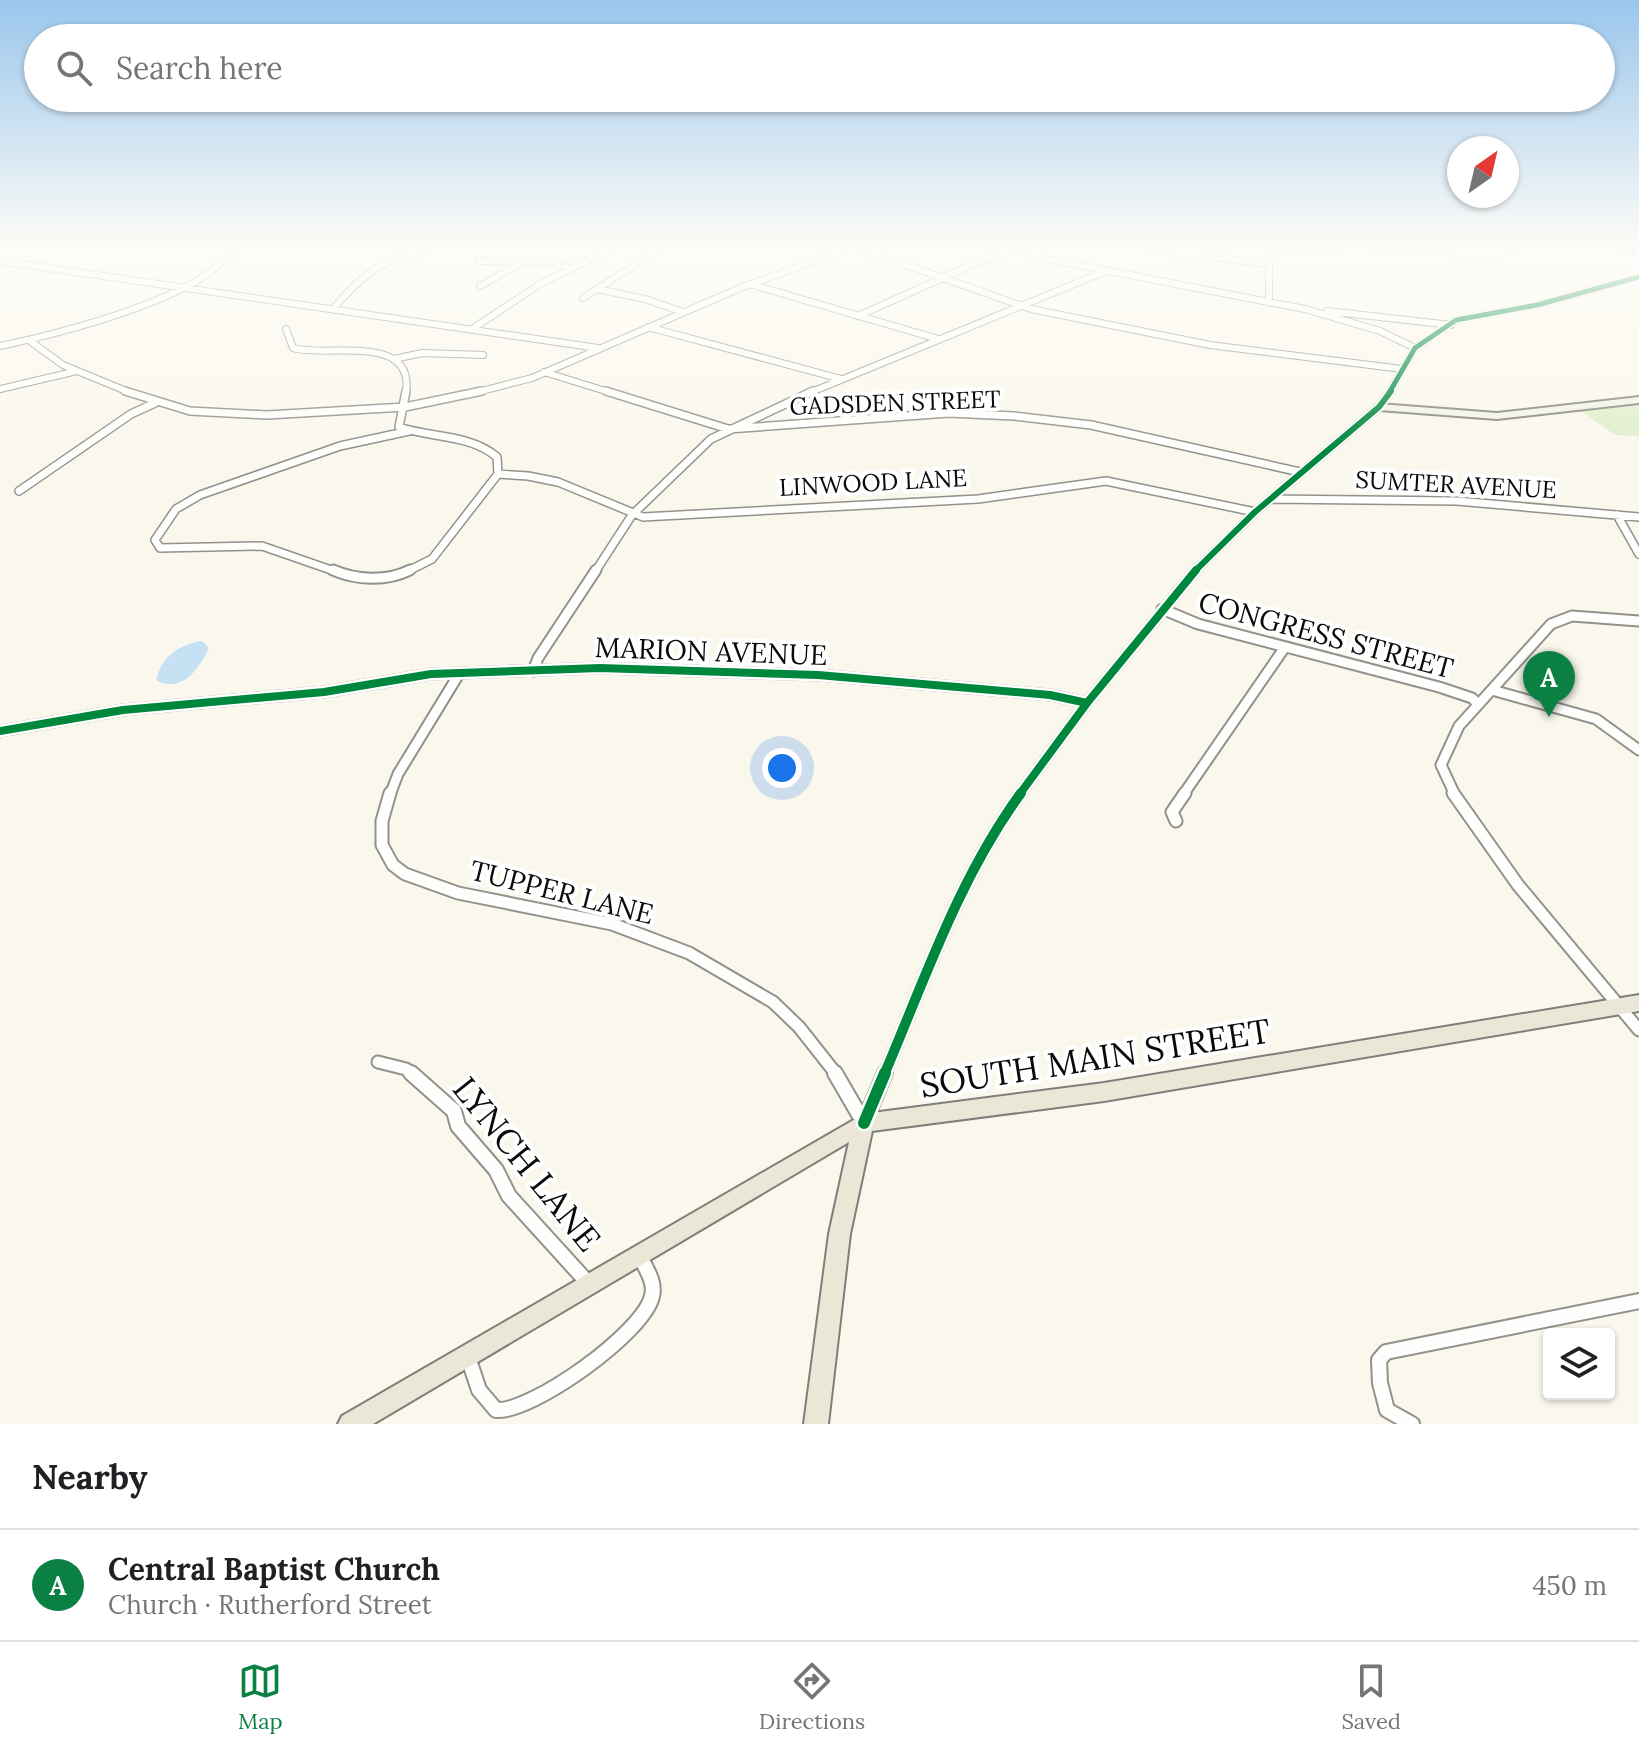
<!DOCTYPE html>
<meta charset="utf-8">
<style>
body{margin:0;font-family:Lora,serif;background:#f6f6f6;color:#202124}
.controls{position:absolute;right:24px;bottom:24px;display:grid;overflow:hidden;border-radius:8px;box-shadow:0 2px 6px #0004}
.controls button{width:72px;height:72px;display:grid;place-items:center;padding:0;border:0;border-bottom:2px solid #e0e0e0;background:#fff;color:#202124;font:40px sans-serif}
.compass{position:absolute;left:1447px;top:136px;width:72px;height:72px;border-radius:50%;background:#fff;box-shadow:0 2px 6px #0004;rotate:34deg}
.you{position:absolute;left:782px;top:768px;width:28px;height:28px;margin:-20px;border:6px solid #fff;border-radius:50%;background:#1a73e8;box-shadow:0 0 0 12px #1a73e833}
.badge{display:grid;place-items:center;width:52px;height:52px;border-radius:50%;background:#0b8043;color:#fff;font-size:26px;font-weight:700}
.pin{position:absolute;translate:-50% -66px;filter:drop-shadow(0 2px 4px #0008)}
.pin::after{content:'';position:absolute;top:42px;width:28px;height:24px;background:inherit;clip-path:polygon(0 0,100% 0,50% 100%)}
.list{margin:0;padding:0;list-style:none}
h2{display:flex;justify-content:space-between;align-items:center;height:104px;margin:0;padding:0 32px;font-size:34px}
h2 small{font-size:26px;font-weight:400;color:#757577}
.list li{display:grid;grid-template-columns:52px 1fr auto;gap:24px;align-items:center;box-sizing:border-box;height:112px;padding:0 32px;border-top:2px solid #e0e0e0}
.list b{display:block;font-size:30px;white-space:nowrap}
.list p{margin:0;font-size:26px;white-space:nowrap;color:#757577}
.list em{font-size:26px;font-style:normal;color:#757577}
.icon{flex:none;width:44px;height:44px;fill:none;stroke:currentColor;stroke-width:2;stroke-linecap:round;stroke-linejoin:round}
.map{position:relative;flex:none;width:1639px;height:1424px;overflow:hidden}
.search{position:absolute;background:#fff;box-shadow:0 2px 6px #0004;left:24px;right:24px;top:24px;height:88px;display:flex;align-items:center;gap:20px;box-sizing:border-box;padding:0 28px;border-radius:44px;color:#757577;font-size:30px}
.sheet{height:216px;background:#fff}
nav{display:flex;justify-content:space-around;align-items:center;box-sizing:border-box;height:112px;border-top:2px solid #e0e0e0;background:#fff;font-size:22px;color:#757577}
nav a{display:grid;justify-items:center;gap:4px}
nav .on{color:#0b8043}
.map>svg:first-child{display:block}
</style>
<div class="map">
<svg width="1639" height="1424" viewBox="0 0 1639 1424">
<rect width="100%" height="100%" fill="#faf8ed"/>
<path fill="#e1efcd" d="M1639,403V436L1615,435L1578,409Z"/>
<path fill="#c5e1f3" d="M202,641L209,648C200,668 180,695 156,680C162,656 178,645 202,641Z"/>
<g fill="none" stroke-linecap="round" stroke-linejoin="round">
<g stroke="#92918c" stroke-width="8">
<path id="street-far4" d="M861,249L1031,309L1210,345L1402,369
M1016,249L1052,260L1305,309L1380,331L1415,348
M1145,249L1269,264
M1283,249H1340
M1369,249L1492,254L1519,249
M0,261L598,348
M479,261L550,262L569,268
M750,284L938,339
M480,286L519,264
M597,289L645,299L683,312
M583,298L660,249
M1269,303V264L1274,249
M333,309C368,269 380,261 432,249
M1327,311L1451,325
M858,316L976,263L1017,249
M648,327L841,379
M286,329L293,348C328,358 415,332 406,393
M472,329L540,284L610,249
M30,341L63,365L131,393
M0,346C58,334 147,310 198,280C212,272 224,259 236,249
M394,359L422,353L483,355
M544,372L612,393
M0,389L77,371
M474,393L532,378L745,286L849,249
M809,393L1106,271
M1389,393L1415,348L1456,320L1537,305L1639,277"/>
</g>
<g stroke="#92918c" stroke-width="10">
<path id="street-far3" d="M125,391L190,411L267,415L405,407L482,391
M406,391L399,427C431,438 470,434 497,457L498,474L432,559L406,572
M606,391L728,429L949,413L1014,416L1091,425L1300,472
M498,474L528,476L558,482L643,517L978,499L1106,481L1255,512
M19,491L131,414L155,403
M1270,499L1457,501L1639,517
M1617,515L1639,554
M337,572L262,546L160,548L155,540L176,509L200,495L340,446L409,431
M595,572L632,515L711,439L813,391
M1194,572L1255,512L1379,407L1391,391"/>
</g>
<g stroke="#92918c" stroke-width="13">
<path id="street-far2" d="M333,570C356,580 386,582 410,570
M1162,609L1198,624L1439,687L1472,698L1478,704
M533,671L538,658L596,570
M1492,690L1596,719L1639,750
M0,731L123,710L324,692L431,674L600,668L818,675L1050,695L1087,703
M390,795L398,774L459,674
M1019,795L1087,703L1196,570
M1183,795L1285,647
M1455,795L1441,765L1459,726L1551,624L1572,616L1639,621"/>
</g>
<g stroke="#92918c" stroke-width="15">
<path id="street-far1" d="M390,793L382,821V845L393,865L405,874L458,893L612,924L689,953L773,1002L799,1027L837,1075
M1453,793L1518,885L1639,1030
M1176,821L1172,812L1185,793
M378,1062L406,1069L413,1075
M884,1075C925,979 959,878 1021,793"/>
</g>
<g stroke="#92918c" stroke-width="18">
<path id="street" d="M411,1073L454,1111L458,1126L496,1170L509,1196L589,1284
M835,1073L864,1123
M864,1123L885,1073
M467,1354L479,1390L496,1410C531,1413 644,1333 652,1296C656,1282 645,1267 639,1255
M1412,1424L1387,1410L1380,1383L1379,1360L1386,1352L1639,1301"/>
</g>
<g stroke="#898883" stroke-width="4">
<path id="secondary" d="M1618,249L1639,251V255L1619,251Z
M1639,397V403L1497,419L1379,410L1374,407L1379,404L1497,413Z"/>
</g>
<g stroke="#7f7e7a" stroke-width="4">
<path id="primary" d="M1639,995V1011L1104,1101L872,1131L850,1234L828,1424H804L829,1234L849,1142L373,1424H338L342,1416L864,1114L1104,1083Z"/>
</g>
<use href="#street-far4" stroke="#fefefc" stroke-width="6"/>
<use href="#street-far3" stroke="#fefefc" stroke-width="7"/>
<use href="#street-far2" stroke="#fefefc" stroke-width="9"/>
<use href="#street-far1" stroke="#fefefc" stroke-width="11"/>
<use href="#street" stroke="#fefefc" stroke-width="14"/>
<use href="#secondary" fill="#f4f3e7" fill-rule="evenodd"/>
<use href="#primary" fill="#ebe7d7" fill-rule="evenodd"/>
<g stroke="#fff" stroke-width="8">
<path id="cycleway-far4" d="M1389,393L1415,348L1456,320L1537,305L1639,277"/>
</g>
<g stroke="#fff" stroke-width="10">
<path id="cycleway-far3" d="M1194,572L1255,512L1379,407L1391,391"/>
</g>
<g stroke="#fff" stroke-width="13">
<path id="cycleway-far2" d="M0,731L123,710L324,692L431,674L600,668L818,675L1050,695L1087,703
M1019,795L1087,703L1196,570"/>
</g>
<g stroke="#fff" stroke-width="15">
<path id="cycleway-far1" d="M884,1075C925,979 959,878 1021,793"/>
</g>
<g stroke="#fff" stroke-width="17">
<path id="cycleway" d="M864,1123L885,1073"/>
</g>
<use href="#cycleway-far4" stroke="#00873e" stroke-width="5"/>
<use href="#cycleway-far3" stroke="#00873e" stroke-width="6"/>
<use href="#cycleway-far2" stroke="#00873e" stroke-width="8"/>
<use href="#cycleway-far1" stroke="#00873e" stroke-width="10"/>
<use href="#cycleway" stroke="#00873e" stroke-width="12"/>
</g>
<linearGradient id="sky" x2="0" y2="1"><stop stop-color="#9ac6ec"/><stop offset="0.55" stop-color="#fdfcf7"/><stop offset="1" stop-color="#fdfcf7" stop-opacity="0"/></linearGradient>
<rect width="1639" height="449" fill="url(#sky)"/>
<g text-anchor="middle" stroke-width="8" stroke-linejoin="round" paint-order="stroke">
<g font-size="24" fill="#0a0a0a" stroke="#fff">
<text transform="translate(895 403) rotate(-2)" y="8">GADSDEN STREET</text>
<text transform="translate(873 483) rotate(-3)" y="8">LINWOOD LANE</text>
<text transform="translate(1456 485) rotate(3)" y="8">SUMTER AVENUE</text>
</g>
<g font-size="28" fill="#0a0a0a" stroke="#fff">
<text transform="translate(1326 635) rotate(15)" y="10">CONGRESS STREET</text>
<text transform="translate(711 651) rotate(2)" y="10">MARION AVENUE</text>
<text transform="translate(562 892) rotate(14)" y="10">TUPPER LANE</text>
</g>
<g font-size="34" fill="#0a0a0a" stroke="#fff">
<text transform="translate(1095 1058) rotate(-9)" y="12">SOUTH MAIN STREET</text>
<text transform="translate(527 1164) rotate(51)" y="12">LYNCH LANE</text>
</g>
</g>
</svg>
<div class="controls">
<button><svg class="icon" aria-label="layers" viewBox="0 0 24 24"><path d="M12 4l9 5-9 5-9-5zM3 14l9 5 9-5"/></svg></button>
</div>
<svg class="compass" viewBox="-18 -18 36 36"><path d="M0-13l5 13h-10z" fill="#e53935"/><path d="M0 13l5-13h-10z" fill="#757577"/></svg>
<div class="you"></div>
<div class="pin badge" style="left:1549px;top:717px">A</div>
<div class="search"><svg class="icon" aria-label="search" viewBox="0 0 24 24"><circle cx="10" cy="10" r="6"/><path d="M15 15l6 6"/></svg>Search here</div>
</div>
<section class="sheet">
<h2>Nearby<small></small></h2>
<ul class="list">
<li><span class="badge">A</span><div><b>Central Baptist Church</b><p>Church · Rutherford Street</p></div><em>450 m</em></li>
</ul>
</section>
<nav>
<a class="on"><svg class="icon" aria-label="map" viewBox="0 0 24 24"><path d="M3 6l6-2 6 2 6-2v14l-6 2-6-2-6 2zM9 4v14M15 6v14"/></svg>Map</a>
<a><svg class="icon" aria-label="directions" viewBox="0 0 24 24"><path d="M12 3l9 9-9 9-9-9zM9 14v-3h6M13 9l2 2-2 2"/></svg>Directions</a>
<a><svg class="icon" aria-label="saved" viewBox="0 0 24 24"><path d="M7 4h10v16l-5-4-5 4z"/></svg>Saved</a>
</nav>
